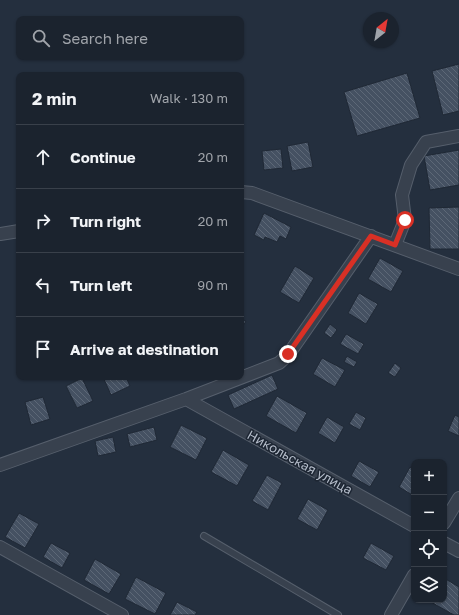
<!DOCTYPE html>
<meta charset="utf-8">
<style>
body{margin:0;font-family:"Golos Text",sans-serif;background:#242b36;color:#f1f3f6}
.controls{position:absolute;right:12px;bottom:12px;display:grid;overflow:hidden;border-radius:8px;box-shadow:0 1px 3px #0004}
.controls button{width:36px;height:36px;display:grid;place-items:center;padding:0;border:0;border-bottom:1px solid #39404a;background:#1b232e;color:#f1f3f6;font:20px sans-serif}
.compass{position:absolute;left:363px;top:12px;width:36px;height:36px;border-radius:50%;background:#1b232e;box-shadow:0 1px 3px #0004;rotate:31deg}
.stop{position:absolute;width:12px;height:12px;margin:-9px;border:3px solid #d93025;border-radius:50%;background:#fff}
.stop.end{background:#d93025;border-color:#fff;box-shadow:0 1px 4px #0008}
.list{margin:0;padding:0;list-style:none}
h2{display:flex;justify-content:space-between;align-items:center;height:52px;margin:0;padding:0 16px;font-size:17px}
h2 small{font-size:13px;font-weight:400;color:#a0a4aa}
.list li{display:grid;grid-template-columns:26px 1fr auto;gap:12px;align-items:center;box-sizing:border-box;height:64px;padding:0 16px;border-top:1px solid #39404a}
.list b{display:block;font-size:15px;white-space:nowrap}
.list em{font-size:13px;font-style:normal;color:#a0a4aa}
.icon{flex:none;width:22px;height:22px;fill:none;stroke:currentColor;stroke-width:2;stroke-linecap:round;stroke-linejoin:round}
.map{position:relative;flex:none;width:459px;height:615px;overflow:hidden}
.search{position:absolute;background:#1b232e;box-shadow:0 1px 3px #0004;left:16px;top:16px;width:228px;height:44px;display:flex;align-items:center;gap:10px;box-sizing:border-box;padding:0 14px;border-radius:8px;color:#a0a4aa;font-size:15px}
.panel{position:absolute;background:#1b232e;box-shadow:0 1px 3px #0004;left:16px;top:72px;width:228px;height:308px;border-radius:8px}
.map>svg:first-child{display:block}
</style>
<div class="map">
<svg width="459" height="615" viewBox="0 0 459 615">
<defs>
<pattern id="building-back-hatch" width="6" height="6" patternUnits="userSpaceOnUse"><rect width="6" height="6" fill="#455162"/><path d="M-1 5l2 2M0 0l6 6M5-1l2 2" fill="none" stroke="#5d6877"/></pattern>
</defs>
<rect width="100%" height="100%" fill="#242f3e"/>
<path fill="url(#building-back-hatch)" stroke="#1f2835" d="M459,64V111L443,115L432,71Z
M407,73L420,118L357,136L344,92Z
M308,142L313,167L292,171L287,146Z
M281,149L283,168L264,170L262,151Z
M459,150V185L430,190L424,156Z
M459,207V249H430L429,208Z
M264,213L291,227L286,239L280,236L277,242L265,237L264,240L254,235Z
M380,258L403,271L391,292L368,279Z
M295,266L314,278L299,303L280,292Z
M359,293L378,304L366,324L348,313Z
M241,319L246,321L241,329Z
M330,324L337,330L331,338L324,333Z
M346,334L364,344L358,354L340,344Z
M347,356L357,362L354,367L344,362Z
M322,358L345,370L335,387L313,374Z
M395,363L401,368L395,377L388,373Z
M272,375L278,389L234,409L228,395Z
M103,377H126L130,386L111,395Z
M82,378L93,401L77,408L66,386Z
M277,396L307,413L296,433L266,416Z
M43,397L50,419L31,425L25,402Z
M356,412L366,418L360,430L349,424Z
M455,415L459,417V436L448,431Z
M327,417L344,427L335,443L318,433Z
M181,425L207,438L196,460L170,447Z
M154,427L157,440L130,447L127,434Z
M113,437L116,452L98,456L95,441Z
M223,450L249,465L237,486L211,472Z
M359,461L379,472L370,487L351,476Z
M410,467L414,470V496L399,487Z
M267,475L282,483L268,510L252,501Z
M308,499L328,510L317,530L297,519Z
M19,513L39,524L25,548L5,537Z
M51,543L70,553L62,568L43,557Z
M371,543L394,556L386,570L363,558Z
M95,559L121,574L109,594L84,580Z
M136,577L166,593L155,614L125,599Z
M444,578L459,587V615H454L429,601L444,600Z
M177,602L197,612L195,615H170Z"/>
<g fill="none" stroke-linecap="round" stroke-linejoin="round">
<g stroke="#565f6c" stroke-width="8">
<path id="lane" d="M204,536L338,615"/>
</g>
<g stroke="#565f6c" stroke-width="14">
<path id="street" d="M241,192L252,193L459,269
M0,234L19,231
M395,245L405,220L402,195L411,165L426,142L459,136
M186,399L414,526
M0,465L186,399L279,363L288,355L371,236
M444,523L459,498
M444,543L459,551
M0,547L122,615
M391,615L414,575"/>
</g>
<use href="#lane" stroke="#38414e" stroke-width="6"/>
<use href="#street" stroke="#38414e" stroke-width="12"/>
</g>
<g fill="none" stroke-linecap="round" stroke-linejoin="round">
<path stroke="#d93025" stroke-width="5" d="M288,354L371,236L395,245L405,220"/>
</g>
<g text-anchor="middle" stroke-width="3" stroke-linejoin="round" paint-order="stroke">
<g font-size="13" fill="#b4bcc9" stroke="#1d2633">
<text transform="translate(300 462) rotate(29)" y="5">Никольская улица</text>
</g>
</g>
</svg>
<div class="controls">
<button>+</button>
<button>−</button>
<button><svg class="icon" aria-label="locate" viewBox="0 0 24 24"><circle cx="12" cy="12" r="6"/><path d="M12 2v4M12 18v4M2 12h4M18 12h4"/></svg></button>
<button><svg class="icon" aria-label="layers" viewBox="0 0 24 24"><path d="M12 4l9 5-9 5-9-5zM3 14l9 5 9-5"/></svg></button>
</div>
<svg class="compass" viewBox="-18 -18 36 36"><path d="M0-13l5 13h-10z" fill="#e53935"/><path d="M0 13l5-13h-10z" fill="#a0a4aa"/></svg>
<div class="stop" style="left:405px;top:220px"></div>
<div class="stop end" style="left:288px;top:354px"></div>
<div class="search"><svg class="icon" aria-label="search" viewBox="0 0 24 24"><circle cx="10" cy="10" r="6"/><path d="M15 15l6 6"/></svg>Search here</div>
<section class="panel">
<h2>2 min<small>Walk · 130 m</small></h2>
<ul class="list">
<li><svg class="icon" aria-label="ahead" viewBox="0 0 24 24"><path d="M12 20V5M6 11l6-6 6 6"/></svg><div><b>Continue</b></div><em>20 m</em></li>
<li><svg class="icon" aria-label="right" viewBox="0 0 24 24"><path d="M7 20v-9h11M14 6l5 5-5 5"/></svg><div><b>Turn right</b></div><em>20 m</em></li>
<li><svg class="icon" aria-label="left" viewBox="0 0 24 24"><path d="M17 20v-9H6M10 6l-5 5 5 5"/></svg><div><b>Turn left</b></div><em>90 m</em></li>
<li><svg class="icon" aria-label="arrive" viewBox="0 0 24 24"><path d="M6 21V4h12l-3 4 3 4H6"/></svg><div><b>Arrive at destination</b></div></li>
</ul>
</section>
</div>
